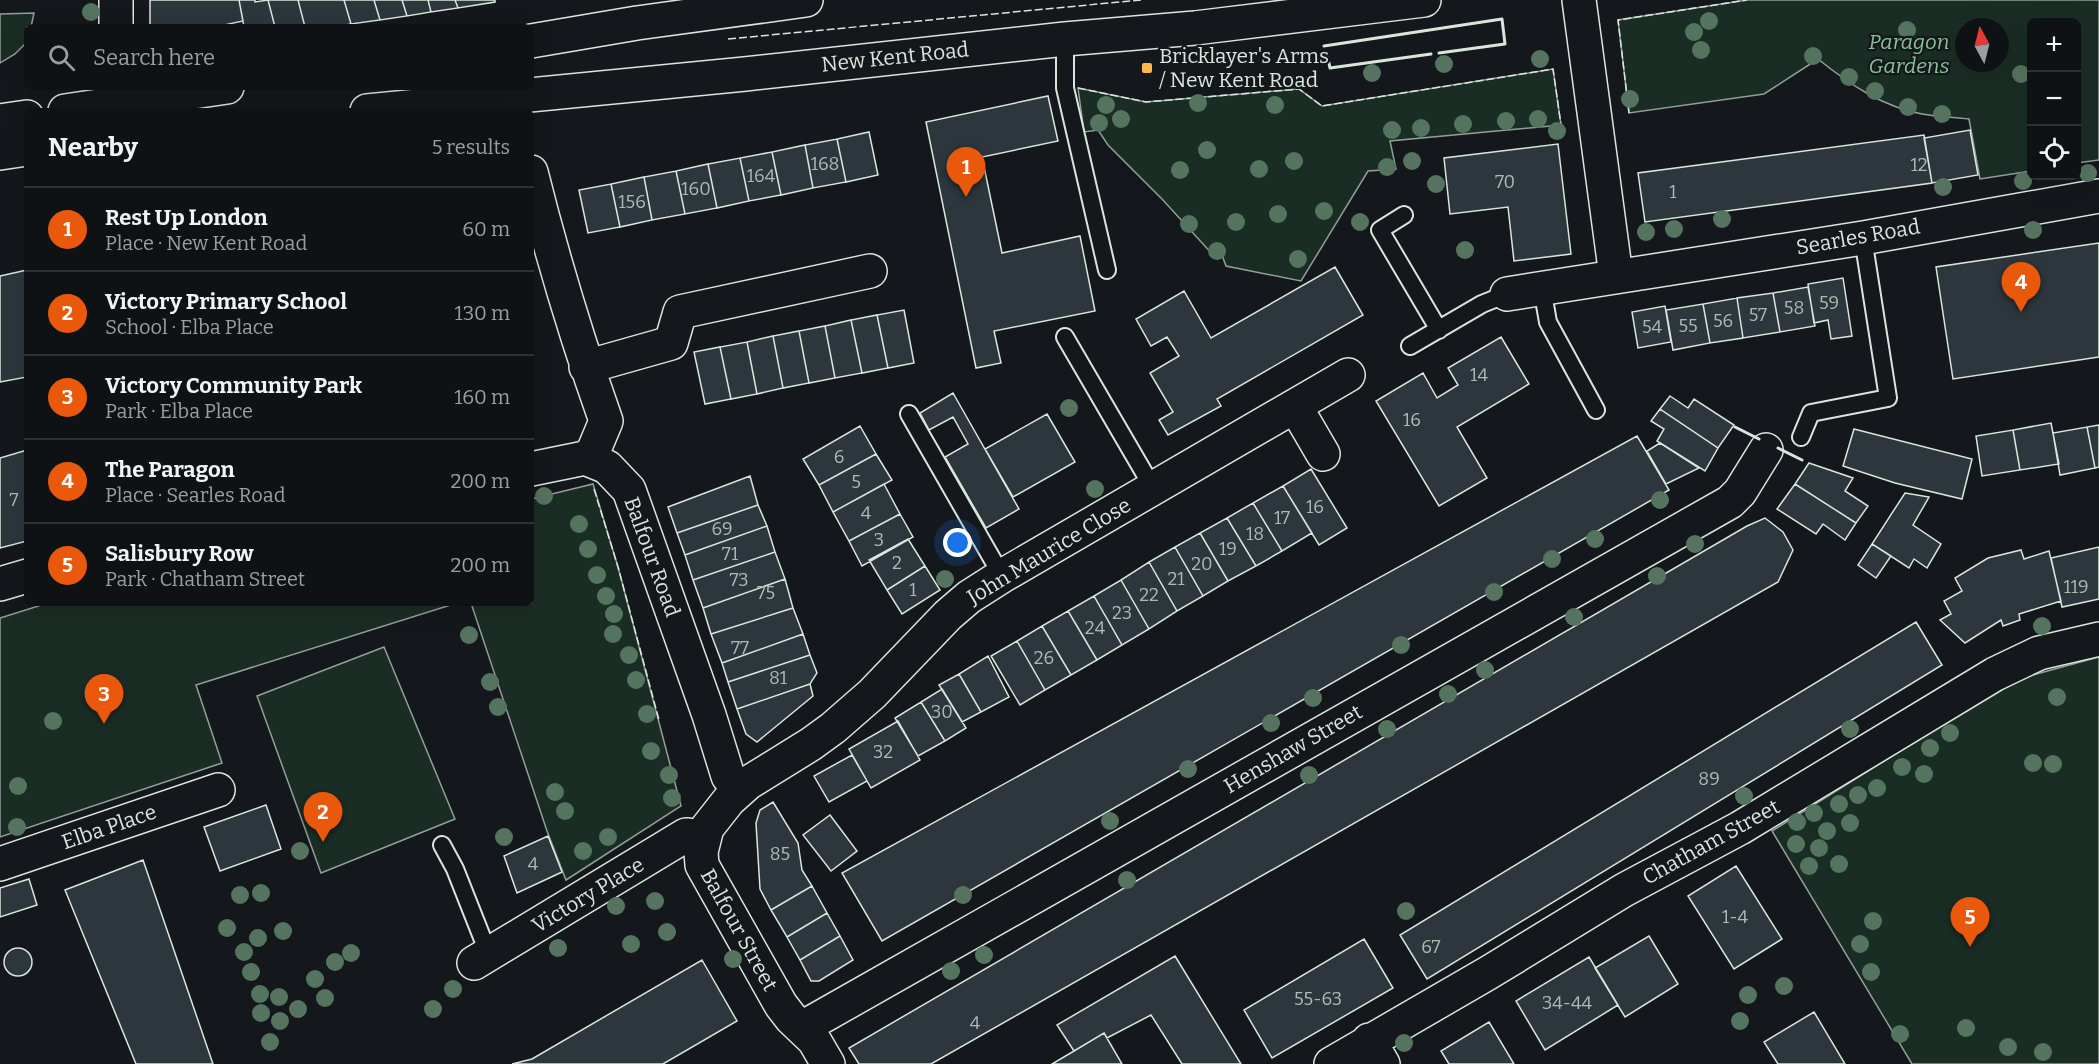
<!DOCTYPE html>
<meta charset="utf-8">
<style>
body{margin:0;font-family:Bitter,serif;background:#181b1e;color:#f1f3f6}
.controls{position:absolute;right:18px;top:18px;display:grid;overflow:hidden;border-radius:9px;box-shadow:0 6px 24px #0002}
.controls button{width:54px;height:54px;display:grid;place-items:center;padding:0;border:0;border-bottom:2px solid #2f3234;background:#0f1215;color:#f1f3f6;font:30px sans-serif}
.compass{position:absolute;left:1955px;top:18px;width:54px;height:54px;border-radius:50%;background:#0f1215;box-shadow:0 6px 24px #0002;rotate:353deg}
.you{position:absolute;left:958px;top:543px;width:21px;height:21px;margin:-15px;border:4px solid #fff;border-radius:50%;background:#1a73e8;box-shadow:0 0 0 9px #1a73e833}
.badge{display:grid;place-items:center;width:39px;height:39px;border-radius:50%;background:#ea580c;color:#fff;font-size:20px;font-weight:700}
.pin{position:absolute;translate:-50% -50px;filter:drop-shadow(0 2px 3px #0008)}
.pin::after{content:'';position:absolute;top:32px;width:21px;height:18px;background:inherit;clip-path:polygon(0 0,100% 0,50% 100%)}
.list{margin:0;padding:0;list-style:none}
h2{display:flex;justify-content:space-between;align-items:center;height:78px;margin:0;padding:0 24px;font-size:26px}
h2 small{font-size:20px;font-weight:400;color:#9b9ea0}
.list li{display:grid;grid-template-columns:39px 1fr auto;gap:18px;align-items:center;box-sizing:border-box;height:84px;padding:0 24px;border-top:2px solid #2f3234}
.list b{display:block;font-size:22px;white-space:nowrap}
.list p{margin:0;font-size:20px;white-space:nowrap;color:#9b9ea0}
.list em{font-size:20px;font-style:normal;color:#9b9ea0}
.icon{flex:none;width:33px;height:33px;fill:none;stroke:currentColor;stroke-width:2;stroke-linecap:round;stroke-linejoin:round}
.map{position:relative;flex:none;width:2099px;height:1064px;overflow:hidden}
.search{position:absolute;background:#0f1215;box-shadow:0 6px 24px #0002;left:24px;top:24px;width:510px;height:66px;display:flex;align-items:center;gap:15px;box-sizing:border-box;padding:0 21px;border-radius:9px;color:#9b9ea0;font-size:22px}
.panel{position:absolute;background:#0f1215;box-shadow:0 6px 24px #0002;left:24px;top:108px;width:510px;height:498px;border-radius:9px}
.map>svg:first-child{display:block}
</style>
<div class="map">
<svg width="2099" height="1064" viewBox="0 0 2099 1064">
<rect width="100%" height="100%" fill="#14181c"/>
<path fill="#1a2d24" stroke="#939e99" stroke-width="1.5" fill-rule="evenodd" d="M1747,0H2099V160L2077,163L2076,22H2032L2031,171L1980,179L1969,119C1954,117 1938,117 1922,114C1883,107 1849,84 1818,59L1764,94L1629,113L1618,20ZM1964,27H2000V63H1964Z
M34,13L31,27H27V42L15,54L0,63V14Z
M1553,69L1561,125L1390,141L1396,169L1368,171L1301,281L1226,266L1222,255L1214,256L1162,199L1108,145L1098,130L1084,132L1078,88L1146,102L1299,89L1322,106Z
M593,484L618,567L681,806L566,880L547,831L471,603H531V499Z
M48,603H457L196,685L222,763L0,837V618Z
M384,647L455,819L321,873L257,696Z
M2099,657V1064H1912L1772,831L2014,680Z"/>
<path fill="#2c363c" stroke="#d8e6dc" stroke-width="1.5" d="M150,0H239L243,21L215,27H150Z
M239,0H255V2L268,0L275,27H244Z
M268,0H298L305,27H275Z
M298,0H344L351,24L334,27H305Z
M344,0H374L380,20L351,24Z
M374,0H402L407,16L380,20Z
M402,0H428L431,12L407,16Z
M428,0H455L458,8L431,12Z
M455,0H495V2L458,8Z
M1048,96L1058,141L982,157L1002,253L1080,236L1095,311L994,331L1001,363L976,368L926,122Z
M1970,130L1978,175L1932,183L1924,138Z
M869,132L878,175L846,182L837,139Z
M1924,135L1932,183L1645,222L1638,173Z
M837,139L846,182L813,188L805,145Z
M1558,144L1571,254L1514,261L1508,207L1450,214L1444,158Z
M805,145L813,188L781,195L772,152Z
M772,152L781,195L749,201L740,158Z
M740,158L749,201L717,208L708,164Z
M708,164L717,208L685,214L676,171Z
M676,171L685,214L652,220L644,177Z
M644,177L652,220L620,227L611,184Z
M611,184L620,227L588,233L579,190Z
M2099,243V357L1953,379L1936,267Z
M1335,267L1363,315L1217,399L1221,406L1168,435L1159,420L1173,412L1150,373L1179,356L1167,337L1151,346L1136,319L1184,291L1211,338Z
M27,270V377L0,382V276Z
M1843,278L1852,336L1831,339L1828,320L1814,323L1808,284Z
M1808,287L1815,326L1780,332L1773,293Z
M1773,293L1780,332L1743,338L1737,298Z
M1737,298L1743,338L1710,343L1703,304Z
M1703,304L1710,343L1673,350L1666,310Z
M1665,306L1671,342L1638,348L1632,312Z
M904,310L914,363L888,368L877,315Z
M877,315L888,368L862,373L851,320Z
M851,320L862,373L835,378L825,326Z
M825,326L835,378L809,383L799,331Z
M799,331L809,383L783,388L773,336Z
M773,336L783,388L757,394L747,342Z
M1501,337L1529,384L1457,427L1487,478L1439,506L1376,401L1423,373L1437,398L1458,385L1448,368Z
M747,342L757,394L731,399L720,347Z
M720,347L731,399L705,404L694,352Z
M953,393L1019,509L986,528L945,457L968,444L953,417L929,430L920,413Z
M1670,396L1688,408L1694,399L1734,425L1718,448L1660,409Z
M1660,409L1718,448L1705,471L1657,441L1664,429L1651,421Z
M1047,414L1075,462L1013,497L985,449Z
M2051,423L2059,464L2020,470L2013,430Z
M2099,425V467L2095,468L2087,427Z
M860,426L876,454L819,485L803,459Z
M2087,427L2095,468L2060,475L2053,433Z
M1854,429L1972,459L1962,499L1895,483L1843,466Z
M2013,430L2020,470L1982,476L1976,436Z
M1637,436L1669,490L882,941L842,873Z
M1660,443L1699,468L1666,484L1647,451Z
M27,450V541L0,548V458Z
M876,454L892,480L833,512L819,485Z
M1809,463L1853,478L1845,491L1868,506L1856,523L1795,484Z
M1311,469L1347,528L1319,545L1283,486Z
M750,476L758,505L677,533L668,507Z
M884,484L900,514L849,541L833,512Z
M1795,484L1856,523L1845,540L1823,524L1816,534L1777,509Z
M1283,486L1312,533L1282,551L1253,503Z
M1905,493L1929,497L1913,525L1941,544L1927,568L1914,559L1909,568L1872,544Z
M1253,503L1282,551L1256,566L1227,518Z
M758,505L767,526L685,555L677,533Z
M900,514L913,537L862,566L849,541Z
M1227,518L1256,566L1228,581L1200,533Z
M1765,518L1783,532L1793,550L1778,582L931,1064H859L849,1048L1747,526Z
M767,526L775,552L693,580L685,555Z
M1200,533L1228,581L1203,596L1175,547Z
M908,539L925,566L887,590L869,560Z
M1872,544L1891,556L1876,578L1858,565Z
M1175,547L1203,596L1177,611L1149,562Z
M2099,547V599L2062,607L2051,558Z
M2021,550L2024,559L2049,551L2061,601L2019,614L2020,620L2003,626L2001,620L1965,643L1940,620L1951,614L1944,601L1962,591L1955,578L1988,558Z
M775,552L785,579L703,608L693,580Z
M1149,562L1177,611L1149,629L1121,580Z
M925,566L940,590L902,614L887,590Z
M785,579L793,608L711,634L703,608Z
M1121,580L1149,629L1122,645L1094,596Z
M1094,596L1122,645L1097,660L1068,611Z
M793,608L803,634L722,663L711,634Z
M1068,611L1097,660L1071,675L1042,626Z
M1916,622L1942,665L1427,979L1400,935Z
M1042,626L1071,675L1045,690L1017,641Z
M803,634L810,655L728,682L722,663Z
M1017,641L1045,690L1020,705L991,656Z
M810,655L817,673L810,684L737,709L728,682Z
M988,656L1009,697L981,712L959,674Z
M959,674L981,712L962,722L939,685Z
M810,684L813,696L757,742L746,734L737,709Z
M942,689L966,728L945,741L921,702Z
M921,702L945,741L918,756L895,718Z
M898,721L920,760L871,788L849,749Z
M852,755L867,781L829,802L814,776Z
M773,802L798,843L802,870L812,886L771,910L760,889L756,823L760,810Z
M266,805L281,849L220,871L204,827Z
M830,815L857,851L831,871L803,835Z
M548,836L562,872L517,893L504,856Z
M143,860L213,1064H136L65,890Z
M1736,866L1782,939L1734,969L1688,896Z
M29,879L37,905L0,917V888Z
M812,886L827,913L787,937L771,910Z
M827,913L840,936L800,960L787,937Z
M840,936L853,960L819,981H811L800,960Z
M1649,936L1678,984L1625,1017L1595,968Z
M1364,939L1393,988L1272,1058L1244,1010Z
M4 962a14 14 0 1 1 28 0a14 14 0 1 1-28 0Z
M1175,956L1241,1064H1182L1151,1015L1107,1038L1104,1033L1074,1051L1057,1025Z
M1589,957L1618,1005L1545,1050L1516,1001Z
M702,960L737,1021L663,1064H512L532,1059Z
M1814,1012L1845,1064H1778L1764,1042Z
M1489,1022L1514,1064H1449L1441,1051Z
M1104,1033L1122,1064H1052L1074,1051Z"/>
<g fill="none" stroke-linecap="round" stroke-linejoin="round">
<g stroke="#d8e6dc" stroke-width="20">
<path id="lane" d="M1065,39V88L1107,270
M1404,215L1380,230L1439,330
M1542,288L1548,322L1596,410
M1065,337L1153,488
M1410,346L1482,304L1507,294
M909,414L1002,576
M1801,437L1811,413L1888,398L1863,238
M442,845L455,869L489,955"/>
</g>
<g stroke="#d8e6dc" stroke-width="36">
<path id="street" d="M1579,0L1616,276
M531,172C552,256 577,339 606,421L593,452L585,458L531,469
M1507,294L1863,238L2099,196
M586,367L671,343L680,312L870,271
M1295,406L1323,454
M585,458L607,467L629,490L709,715L728,776L739,791
M0,584L27,576
M0,864L218,790
M474,963L686,835L704,837
M802,1028L1730,502L1740,492L1766,450
M1369,1040L1383,1064
M828,1064L814,1040L791,1018L781,1005L702,865L701,852L707,828L729,800L748,783L811,744L833,728L872,694L948,615L969,597L1002,576L1348,375
M1331,1064L1488,973L1624,890L1740,828L1995,674L2039,653L2099,639"/>
</g>
<g stroke="#d8e6dc" stroke-width="36">
<path id="secondary" d="M116,0V27"/>
</g>
<g stroke="#d8e6dc" stroke-width="36">
<path id="highway" d="M531,41L637,23L806,0
M65,111L227,87
M367,111L745,74L1065,39L1195,28L1424,0
M0,121L27,117
M0,153L27,149"/>
</g>
<use href="#lane" stroke="#14181c" stroke-width="16"/>
<use href="#street" stroke="#14181c" stroke-width="33"/>
<use href="#secondary" stroke="#14181c" stroke-width="33"/>
<use href="#highway" stroke="#14181c" stroke-width="33"/>
<path stroke="#d8e6dc" stroke-width="1.5" stroke-dasharray="8 3" stroke-linecap="butt" d="M728,39L1141,0
M1078,88L1146,102L1299,89L1322,106L1553,69L1561,125
M1629,113L1618,20L1747,0
M594,489L618,567L659,720"/>
<path stroke="#d8e6dc" stroke-width="3" d="M1324,46L1502,19L1505,44L1439,53
M1327,54L1330,68L1431,54
M1735,427L1759,439
M1778,448L1802,460"/>
</g>
<g fill="#55745f">
<circle cx="91" cy="12" r="9"/>
<circle cx="1709" cy="21" r="9"/>
<circle cx="1907" cy="30" r="9"/>
<circle cx="1694" cy="32" r="9"/>
<circle cx="1701" cy="50" r="9"/>
<circle cx="1813" cy="56" r="9"/>
<circle cx="1540" cy="59" r="9"/>
<circle cx="1444" cy="64" r="9"/>
<circle cx="1372" cy="73" r="9"/>
<circle cx="2021" cy="74" r="9"/>
<circle cx="1849" cy="77" r="9"/>
<circle cx="1875" cy="91" r="9"/>
<circle cx="1630" cy="99" r="9"/>
<circle cx="1198" cy="103" r="9"/>
<circle cx="1106" cy="105" r="9"/>
<circle cx="1275" cy="105" r="9"/>
<circle cx="1908" cy="107" r="9"/>
<circle cx="1942" cy="114" r="9"/>
<circle cx="1121" cy="119" r="9"/>
<circle cx="1538" cy="119" r="9"/>
<circle cx="1506" cy="121" r="9"/>
<circle cx="1099" cy="123" r="9"/>
<circle cx="1463" cy="124" r="9"/>
<circle cx="1421" cy="128" r="9"/>
<circle cx="1392" cy="130" r="9"/>
<circle cx="1557" cy="131" r="9"/>
<circle cx="1207" cy="150" r="9"/>
<circle cx="1294" cy="161" r="9"/>
<circle cx="1412" cy="161" r="9"/>
<circle cx="1387" cy="167" r="9"/>
<circle cx="1259" cy="169" r="9"/>
<circle cx="1180" cy="170" r="9"/>
<circle cx="2088" cy="173" r="9"/>
<circle cx="2023" cy="181" r="9"/>
<circle cx="1436" cy="184" r="9"/>
<circle cx="1943" cy="187" r="9"/>
<circle cx="1324" cy="211" r="9"/>
<circle cx="1278" cy="214" r="9"/>
<circle cx="1722" cy="219" r="9"/>
<circle cx="1236" cy="222" r="9"/>
<circle cx="1360" cy="222" r="9"/>
<circle cx="1189" cy="224" r="9"/>
<circle cx="1674" cy="229" r="9"/>
<circle cx="2033" cy="230" r="9"/>
<circle cx="1646" cy="232" r="9"/>
<circle cx="1465" cy="250" r="9"/>
<circle cx="1217" cy="251" r="9"/>
<circle cx="1298" cy="259" r="9"/>
<circle cx="1069" cy="408" r="9"/>
<circle cx="1095" cy="489" r="9"/>
<circle cx="544" cy="496" r="9"/>
<circle cx="1660" cy="500" r="9"/>
<circle cx="579" cy="524" r="9"/>
<circle cx="1595" cy="539" r="9"/>
<circle cx="1695" cy="544" r="9"/>
<circle cx="588" cy="549" r="9"/>
<circle cx="1552" cy="559" r="9"/>
<circle cx="597" cy="575" r="9"/>
<circle cx="1657" cy="576" r="9"/>
<circle cx="945" cy="579" r="9"/>
<circle cx="1494" cy="592" r="9"/>
<circle cx="606" cy="596" r="9"/>
<circle cx="614" cy="614" r="9"/>
<circle cx="1574" cy="617" r="9"/>
<circle cx="2042" cy="626" r="9"/>
<circle cx="613" cy="634" r="9"/>
<circle cx="469" cy="635" r="9"/>
<circle cx="1401" cy="645" r="9"/>
<circle cx="629" cy="655" r="9"/>
<circle cx="1485" cy="670" r="9"/>
<circle cx="636" cy="680" r="9"/>
<circle cx="490" cy="682" r="9"/>
<circle cx="1448" cy="694" r="9"/>
<circle cx="2057" cy="697" r="9"/>
<circle cx="1313" cy="698" r="9"/>
<circle cx="498" cy="707" r="9"/>
<circle cx="647" cy="714" r="9"/>
<circle cx="53" cy="721" r="9"/>
<circle cx="1271" cy="723" r="9"/>
<circle cx="1387" cy="729" r="9"/>
<circle cx="1850" cy="729" r="9"/>
<circle cx="1950" cy="733" r="9"/>
<circle cx="1930" cy="748" r="9"/>
<circle cx="651" cy="751" r="9"/>
<circle cx="2033" cy="763" r="9"/>
<circle cx="2053" cy="764" r="9"/>
<circle cx="1902" cy="767" r="9"/>
<circle cx="1188" cy="769" r="9"/>
<circle cx="1924" cy="774" r="9"/>
<circle cx="669" cy="775" r="9"/>
<circle cx="1309" cy="775" r="9"/>
<circle cx="18" cy="786" r="9"/>
<circle cx="1877" cy="788" r="9"/>
<circle cx="555" cy="792" r="9"/>
<circle cx="1858" cy="795" r="9"/>
<circle cx="1744" cy="796" r="9"/>
<circle cx="672" cy="798" r="9"/>
<circle cx="1839" cy="804" r="9"/>
<circle cx="565" cy="811" r="9"/>
<circle cx="1814" cy="813" r="9"/>
<circle cx="1110" cy="821" r="9"/>
<circle cx="1797" cy="822" r="9"/>
<circle cx="1850" cy="823" r="9"/>
<circle cx="17" cy="827" r="9"/>
<circle cx="1827" cy="831" r="9"/>
<circle cx="504" cy="837" r="9"/>
<circle cx="608" cy="837" r="9"/>
<circle cx="1796" cy="844" r="9"/>
<circle cx="1819" cy="848" r="9"/>
<circle cx="300" cy="851" r="9"/>
<circle cx="583" cy="851" r="9"/>
<circle cx="1839" cy="864" r="9"/>
<circle cx="1809" cy="866" r="9"/>
<circle cx="1127" cy="880" r="9"/>
<circle cx="261" cy="893" r="9"/>
<circle cx="240" cy="895" r="9"/>
<circle cx="963" cy="895" r="9"/>
<circle cx="655" cy="901" r="9"/>
<circle cx="616" cy="906" r="9"/>
<circle cx="1406" cy="911" r="9"/>
<circle cx="1873" cy="921" r="9"/>
<circle cx="227" cy="928" r="9"/>
<circle cx="283" cy="931" r="9"/>
<circle cx="667" cy="932" r="9"/>
<circle cx="258" cy="938" r="9"/>
<circle cx="631" cy="944" r="9"/>
<circle cx="1860" cy="944" r="9"/>
<circle cx="558" cy="948" r="9"/>
<circle cx="244" cy="952" r="9"/>
<circle cx="351" cy="953" r="9"/>
<circle cx="984" cy="955" r="9"/>
<circle cx="733" cy="959" r="9"/>
<circle cx="335" cy="962" r="9"/>
<circle cx="951" cy="971" r="9"/>
<circle cx="251" cy="972" r="9"/>
<circle cx="1871" cy="972" r="9"/>
<circle cx="315" cy="979" r="9"/>
<circle cx="1784" cy="986" r="9"/>
<circle cx="453" cy="989" r="9"/>
<circle cx="260" cy="994" r="9"/>
<circle cx="1748" cy="995" r="9"/>
<circle cx="279" cy="997" r="9"/>
<circle cx="325" cy="998" r="9"/>
<circle cx="298" cy="1009" r="9"/>
<circle cx="433" cy="1009" r="9"/>
<circle cx="261" cy="1013" r="9"/>
<circle cx="280" cy="1021" r="9"/>
<circle cx="1740" cy="1021" r="9"/>
<circle cx="1966" cy="1028" r="9"/>
<circle cx="1900" cy="1034" r="9"/>
<circle cx="270" cy="1042" r="9"/>
<circle cx="1404" cy="1043" r="9"/>
<circle cx="2008" cy="1047" r="9"/>
<circle cx="2043" cy="1052" r="9"/>
</g>
<rect fill="#ffb74d" stroke="#14181c" stroke-width="2" x="1141" y="62" width="12" height="12" rx="3"/>
<g text-anchor="middle" stroke-width="4.5" stroke-linejoin="round" paint-order="stroke">
<g font-size="18" fill="#adbab4">
<text x="825" y="170">168</text>
<text x="1919" y="171">12</text>
<text x="761" y="182">164</text>
<text x="1505" y="188">70</text>
<text x="696" y="195">160</text>
<text x="1673" y="198">1</text>
<text x="632" y="208">156</text>
<text x="1829" y="309">59</text>
<text x="1794" y="314">58</text>
<text x="1758" y="321">57</text>
<text x="1723" y="327">56</text>
<text x="1688" y="332">55</text>
<text x="1652" y="333">54</text>
<text x="1479" y="381">14</text>
<text x="1412" y="426">16</text>
<text x="839" y="463">6</text>
<text x="856" y="488">5</text>
<text x="14" y="506">7</text>
<text x="1315" y="513">16</text>
<text x="866" y="519">4</text>
<text x="1282" y="524">17</text>
<text x="722" y="535">69</text>
<text x="1255" y="540">18</text>
<text x="879" y="546">3</text>
<text x="1228" y="555">19</text>
<text x="730" y="560">71</text>
<text x="897" y="569">2</text>
<text x="1202" y="570">20</text>
<text x="1176" y="585">21</text>
<text x="739" y="586">73</text>
<text x="2076" y="593">119</text>
<text x="913" y="596">1</text>
<text x="766" y="599">75</text>
<text x="1149" y="601">22</text>
<text x="1122" y="619">23</text>
<text x="1095" y="634">24</text>
<text x="740" y="654">77</text>
<text x="1044" y="664">26</text>
<text x="778" y="684">81</text>
<text x="942" y="718">30</text>
<text x="883" y="758">32</text>
<text x="1709" y="785">89</text>
<text x="780" y="860">85</text>
<text x="533" y="870">4</text>
<text x="1735" y="923">1-4</text>
<text x="1431" y="953">67</text>
<text x="1318" y="1005">55-63</text>
<text x="1567" y="1009">34-44</text>
<text x="975" y="1029">4</text>
</g>
<g font-size="21" font-style="italic" fill="#8ac095" stroke="#14181c">
<text x="1909" y="49">Paragon<tspan x="1909" dy="24">Gardens</tspan></text>
</g>
<g font-size="21" fill="#d8e6dc" stroke="#14181c" text-anchor="start">
<text x="1159" y="63">Bricklayer's Arms<tspan x="1159" dy="24">/ New Kent Road</tspan></text>
</g>
<g font-size="21" fill="#d8e6dc" stroke="#14181c">
<text transform="translate(895 57) rotate(-6)" y="7">New Kent Road</text>
<text transform="translate(1858 237) rotate(-10)" y="7">Searles Road</text>
<text transform="translate(1049 551) rotate(-31)" y="7">John Maurice Close</text>
<text transform="translate(652 557) rotate(70)" y="7">Balfour Road</text>
<text transform="translate(1293 749) rotate(-30)" y="7">Henshaw Street</text>
<text transform="translate(109 827) rotate(-19)" y="7">Elba Place</text>
<text transform="translate(1711 842) rotate(-29)" y="7">Chatham Street</text>
<text transform="translate(588 895) rotate(-31)" y="7">Victory Place</text>
<text transform="translate(739 930) rotate(61)" y="7">Balfour Street</text>
</g>
</g>
</svg>
<div class="controls">
<button>+</button>
<button>−</button>
<button><svg class="icon" aria-label="locate" viewBox="0 0 24 24"><circle cx="12" cy="12" r="6"/><path d="M12 2v4M12 18v4M2 12h4M18 12h4"/></svg></button>
</div>
<svg class="compass" viewBox="-18 -18 36 36"><path d="M0-13l5 13h-10z" fill="#e53935"/><path d="M0 13l5-13h-10z" fill="#9b9ea0"/></svg>
<div class="you"></div>
<div class="pin badge" style="left:966px;top:197px">1</div>
<div class="pin badge" style="left:323px;top:842px">2</div>
<div class="pin badge" style="left:104px;top:724px">3</div>
<div class="pin badge" style="left:2021px;top:312px">4</div>
<div class="pin badge" style="left:1970px;top:947px">5</div>
<div class="search"><svg class="icon" aria-label="search" viewBox="0 0 24 24"><circle cx="10" cy="10" r="6"/><path d="M15 15l6 6"/></svg>Search here</div>
<section class="panel">
<h2>Nearby<small>5 results</small></h2>
<ul class="list">
<li><span class="badge">1</span><div><b>Rest Up London</b><p>Place · New Kent Road</p></div><em>60 m</em></li>
<li><span class="badge">2</span><div><b>Victory Primary School</b><p>School · Elba Place</p></div><em>130 m</em></li>
<li><span class="badge">3</span><div><b>Victory Community Park</b><p>Park · Elba Place</p></div><em>160 m</em></li>
<li><span class="badge">4</span><div><b>The Paragon</b><p>Place · Searles Road</p></div><em>200 m</em></li>
<li><span class="badge">5</span><div><b>Salisbury Row</b><p>Park · Chatham Street</p></div><em>200 m</em></li>
</ul>
</section>
</div>
